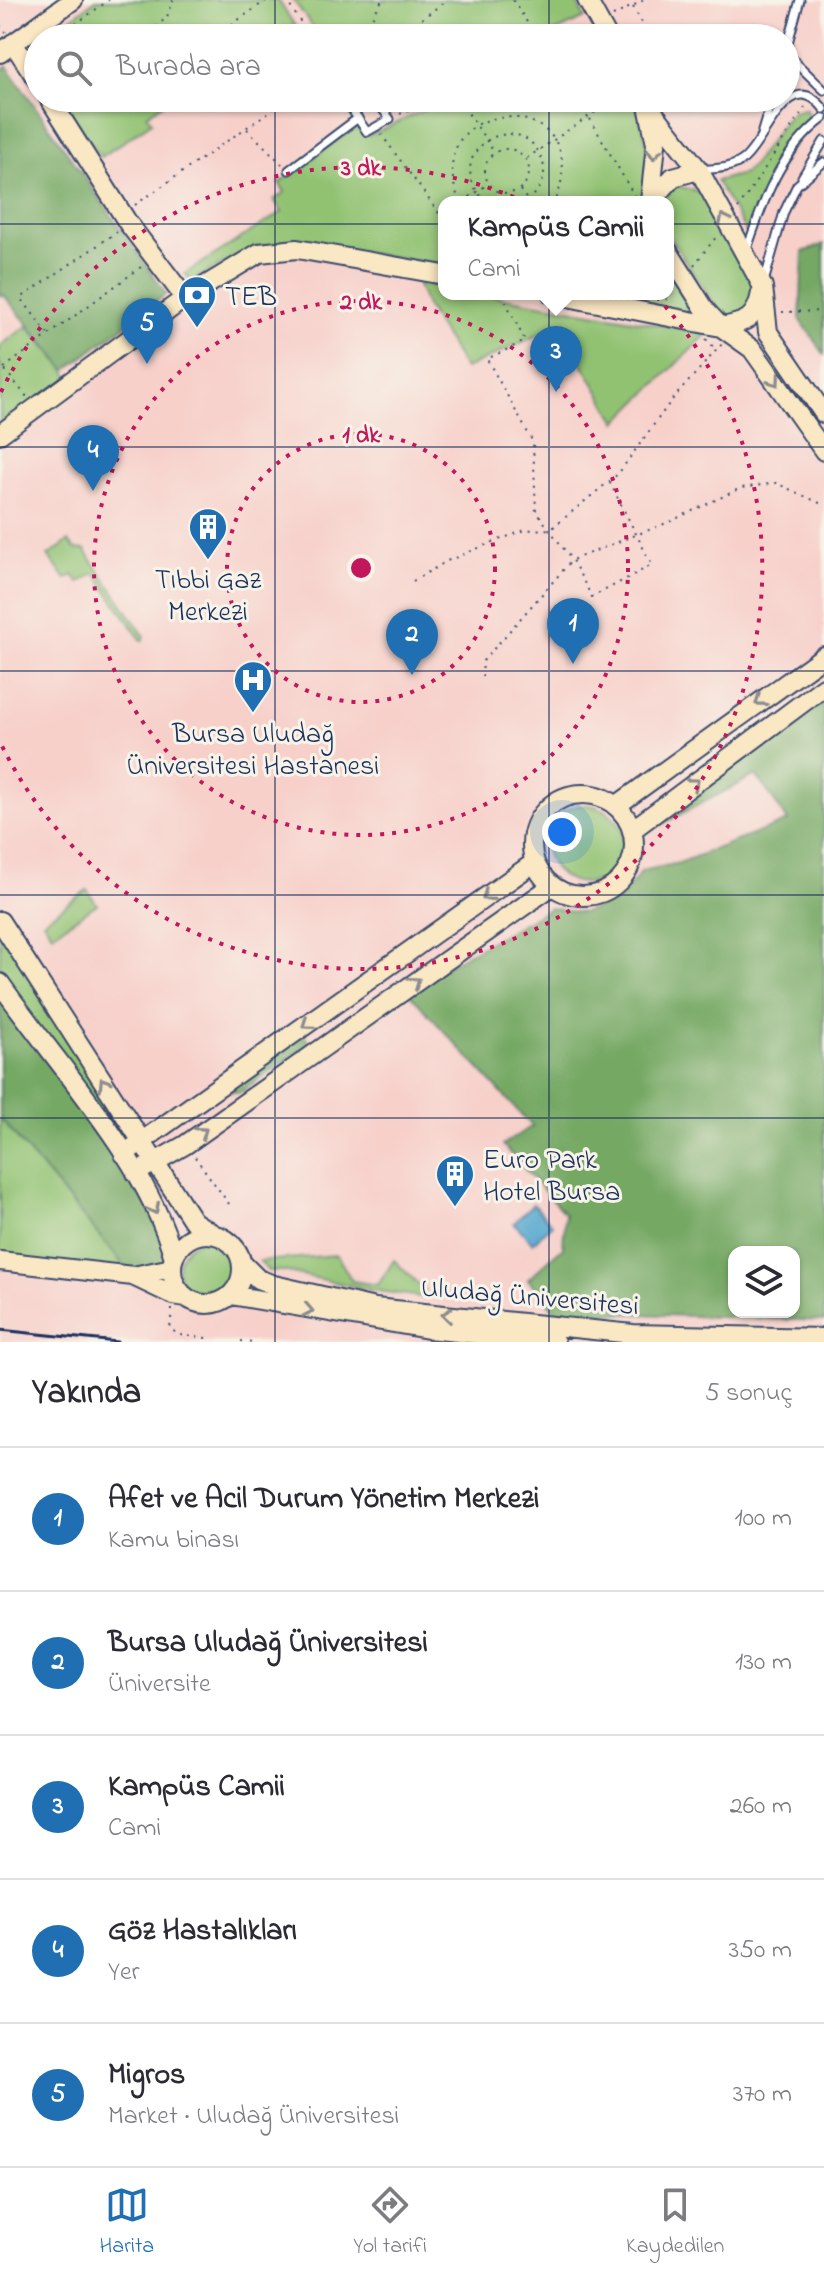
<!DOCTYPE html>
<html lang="tr">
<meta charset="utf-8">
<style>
body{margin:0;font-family:"Indie Flower",sans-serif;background:#f7f7f7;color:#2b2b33}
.controls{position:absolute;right:24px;bottom:24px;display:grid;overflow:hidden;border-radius:16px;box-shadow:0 2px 6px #0004}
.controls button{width:72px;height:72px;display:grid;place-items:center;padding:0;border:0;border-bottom:2px solid #e1e1e2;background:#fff;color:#2b2b33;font:40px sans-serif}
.you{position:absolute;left:562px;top:832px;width:28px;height:28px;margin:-20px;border:6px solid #fff;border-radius:50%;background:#1a73e8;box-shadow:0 0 0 12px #1a73e833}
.badge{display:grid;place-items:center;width:52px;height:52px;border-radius:50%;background:#1f6fb2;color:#fff;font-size:26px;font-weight:700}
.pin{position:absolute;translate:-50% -66px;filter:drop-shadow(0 2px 4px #0008)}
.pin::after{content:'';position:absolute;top:42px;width:28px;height:24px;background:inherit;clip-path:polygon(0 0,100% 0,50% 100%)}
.popup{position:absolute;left:438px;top:196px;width:236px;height:104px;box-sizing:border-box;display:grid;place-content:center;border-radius:16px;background:#fff;filter:drop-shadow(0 2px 6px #0005);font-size:26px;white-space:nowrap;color:#7c7c81}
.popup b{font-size:30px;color:#2b2b33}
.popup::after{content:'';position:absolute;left:50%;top:100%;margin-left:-16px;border:16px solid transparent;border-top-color:#fff}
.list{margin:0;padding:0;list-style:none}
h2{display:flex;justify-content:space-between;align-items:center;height:104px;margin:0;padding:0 32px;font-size:34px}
h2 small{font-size:26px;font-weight:400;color:#7c7c81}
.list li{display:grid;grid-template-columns:52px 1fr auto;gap:24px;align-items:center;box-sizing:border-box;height:144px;padding:0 32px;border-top:2px solid #e1e1e2}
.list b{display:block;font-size:30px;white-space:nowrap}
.list p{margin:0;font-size:26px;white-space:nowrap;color:#7c7c81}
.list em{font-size:26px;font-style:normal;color:#7c7c81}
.icon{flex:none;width:44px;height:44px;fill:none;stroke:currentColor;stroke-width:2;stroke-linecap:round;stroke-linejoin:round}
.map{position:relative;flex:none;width:824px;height:1342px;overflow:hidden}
.search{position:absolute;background:#fff;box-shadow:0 2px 6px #0004;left:24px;right:24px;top:24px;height:88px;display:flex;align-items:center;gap:20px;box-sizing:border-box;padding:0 28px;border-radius:44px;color:#7c7c81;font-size:30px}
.sheet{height:824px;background:#fff}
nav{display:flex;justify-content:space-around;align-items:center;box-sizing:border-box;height:112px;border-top:2px solid #e1e1e2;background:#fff;font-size:22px;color:#7c7c81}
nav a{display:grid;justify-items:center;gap:4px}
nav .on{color:#1f6fb2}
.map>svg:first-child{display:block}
</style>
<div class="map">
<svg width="824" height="1342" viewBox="0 0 824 1342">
<rect width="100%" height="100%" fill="#f7f3e8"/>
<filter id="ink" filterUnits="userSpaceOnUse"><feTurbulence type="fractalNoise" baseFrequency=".0125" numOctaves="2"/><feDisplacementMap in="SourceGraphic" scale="16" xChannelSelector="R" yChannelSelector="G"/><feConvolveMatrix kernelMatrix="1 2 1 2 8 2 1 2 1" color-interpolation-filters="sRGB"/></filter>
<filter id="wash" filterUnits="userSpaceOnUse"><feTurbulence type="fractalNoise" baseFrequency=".006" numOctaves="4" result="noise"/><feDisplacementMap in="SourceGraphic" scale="32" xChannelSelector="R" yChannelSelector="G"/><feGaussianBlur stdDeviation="1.8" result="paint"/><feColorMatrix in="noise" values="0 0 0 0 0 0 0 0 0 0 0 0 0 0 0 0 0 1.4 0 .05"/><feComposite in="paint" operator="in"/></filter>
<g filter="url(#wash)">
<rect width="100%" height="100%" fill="#efe3c7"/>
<path fill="#f7d0ca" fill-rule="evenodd" d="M0,0H824V1342H0ZM38,38H786V98H38ZM444,202H668V294H444ZM734,1252H794V1312H734Z"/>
<path fill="#91c272" stroke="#567868" stroke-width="2" d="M96,0H278L303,38H284L280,33L267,31L257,38H43Z
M293,0H575L585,18L542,38H341L333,27L318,34Z
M59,98H171L147,115L152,122L101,157Z
M450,98H632C649,132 652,165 641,202H444V265L294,242L255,247L192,281L185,274L282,212L274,200L285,192L279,183L355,127L365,135L373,134Z
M806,109L809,122L785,157L748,235L716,181L743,174L751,167L787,118L794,111Z
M677,186L702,192L763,287L757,312L726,318L722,315L668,235V202H659Z
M668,251L721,327L552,294H668Z
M417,282L444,287V294H481L708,333L617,422L559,325L465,369L426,306Z
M27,326L66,370L71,381L0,434V346Z
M69,541L75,549L85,550L145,637L142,641L95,573L79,583L73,575L66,579L48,556Z
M546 844a39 39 0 1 1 78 0a39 39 0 1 1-78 0Z
M87,890L97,904L52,934L43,921Z
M0,921L141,1141L124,1146L0,983Z
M0,1118L133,1276L0,1261Z
M178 1269a29 29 0 1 1 58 0a29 29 0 1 1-58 0Z
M337,1255L352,1281L378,1285L394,1260L425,1291L422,1297L371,1290L283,1271H268L260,1261Z"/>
<path fill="#74a864" stroke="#486c61" stroke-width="2" fill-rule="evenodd" d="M7,66L166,294L66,370L3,294L0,296V71Z
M824,244V354L800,319L803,252Z
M824,693V1321L555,1311L528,1279L563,1247L565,1214L503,1145L532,1126L405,989L550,908L582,913L619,900L642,871L679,863L788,821L756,775L650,830L646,826ZM734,1252H794V1312H734Z
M0,983L116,1157C134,1193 163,1220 174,1258L133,1276L0,1118Z
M303,1034L310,1043L241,1092H230V1083Z"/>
<path fill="#53a6ce" stroke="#376a96" stroke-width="2" d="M533,1204L552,1224L533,1243L514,1223Z"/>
</g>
<g filter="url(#ink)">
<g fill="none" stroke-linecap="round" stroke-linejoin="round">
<g stroke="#3b4a6e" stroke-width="11">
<path id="lane" d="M786,50L800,0
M786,53L824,90
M344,98L367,132L390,119L374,98
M762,131L772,98
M289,170L358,118
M701,170C716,168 732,169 744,159C766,141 789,64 824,109
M802,177L824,141
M746,252C763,201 780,151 824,118
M764,282L784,212L797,185L824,162"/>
</g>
<g stroke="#3b4a6e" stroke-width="22">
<path id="secondary" d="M587,0L608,38
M13,43L38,81
M0,53L73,0
M49,98L128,223L185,298
M642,98L699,170L763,287L768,332L824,414
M649,110L656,144L650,202
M651,202L673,177L699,170
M668,251L706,311L721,327L752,349L824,451
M552,294L721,327C746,323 756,319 761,293
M0,434L185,298L259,253L297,249L444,275
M532 845a51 51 0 1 1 102 0a51 51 0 1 1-102 0Z
M616,806L824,656
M632,830L824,687
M0,921L193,1221L215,1235
M0,983C59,1068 146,1158 174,1258
M124,1154L535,862
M136,1173L185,1145L552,886
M172 1269a35 35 0 1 1 70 0a35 35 0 1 1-70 0Z
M0,1261L133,1276L172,1268
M242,1263L258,1279L274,1285L375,1308L633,1334L824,1338
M133,1276L173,1295L186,1297
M231,1295L428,1329L555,1342"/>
</g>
<path stroke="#3b4a6e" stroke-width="2" stroke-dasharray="2 6" stroke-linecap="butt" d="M286,0L311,38
M513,0L537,38
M633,7L651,38
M613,16L644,0
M0,25L6,32
M56,38L109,0
M144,38L167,17L173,0
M212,38L267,0
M361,38L382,0
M396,38L447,0
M564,38L585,29
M68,98L77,110L93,98
M578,98L635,197
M464,107L494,152
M400,114L435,98
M247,129L282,164
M381,134L444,220
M485 171a22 22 0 1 1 44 0a22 22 0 1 1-44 0Z
M527,158L616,98
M520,190L528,201
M460,202C412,90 602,88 555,202
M463,202L488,184
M486,202C436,153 518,104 541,157C549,175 540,189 528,202
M135,205L289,98
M738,209L807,104
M694,265L717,236
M502,294L525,341L487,359L533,442L536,511L572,560L592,597L652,565L609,481
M666,300L674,289
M782,312L824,311
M48,334L21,298L117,232
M706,339L715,349
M0,364L27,397
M4,368L141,267
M413,581L447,561L491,543L525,530L551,529L618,474L671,401L722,344
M482,677L483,661L572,560L669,522L741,488L776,483L824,505
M195,1157L232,1208
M172,1309L170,1329L180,1335L207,1338
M241,1341L256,1342"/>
<use href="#lane" stroke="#fff" stroke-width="7"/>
<use href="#secondary" stroke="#fae7c3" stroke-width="18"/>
<path stroke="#1b2f5e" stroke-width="3" d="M0,1330L117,1342"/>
</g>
<defs><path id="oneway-chevron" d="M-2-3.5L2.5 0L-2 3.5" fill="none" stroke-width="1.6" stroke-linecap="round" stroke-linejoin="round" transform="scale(2)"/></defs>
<g stroke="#8a8b90">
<use href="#oneway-chevron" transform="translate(654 154) rotate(94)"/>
<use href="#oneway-chevron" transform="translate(724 219) rotate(-117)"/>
<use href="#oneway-chevron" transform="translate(775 381) rotate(55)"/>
<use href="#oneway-chevron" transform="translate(760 701) rotate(145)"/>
<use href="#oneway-chevron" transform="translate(694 783) rotate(-37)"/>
<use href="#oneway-chevron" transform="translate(487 896) rotate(145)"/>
<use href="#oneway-chevron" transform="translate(415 982) rotate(-35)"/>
<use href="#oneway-chevron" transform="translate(307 1024) rotate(145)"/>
<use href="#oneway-chevron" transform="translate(104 1083) rotate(-122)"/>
<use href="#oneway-chevron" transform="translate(202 1132) rotate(-35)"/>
<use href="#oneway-chevron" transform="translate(154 1209) rotate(63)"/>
<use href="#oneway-chevron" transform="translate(308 1310) rotate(11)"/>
<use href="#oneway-chevron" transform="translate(447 1315) rotate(-174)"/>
</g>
</g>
<path fill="none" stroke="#1b2f5e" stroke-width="2" stroke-opacity="0.55" d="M275,0V38M549,0V38M275,98V1342M549,98V1342M0,224H824M0,447H824M0,671H824M0,895H824M0,1118H824"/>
<g fill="none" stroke="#c2185b" stroke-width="4" stroke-dasharray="4 8">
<circle cx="361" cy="568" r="134"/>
<circle cx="361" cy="568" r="267"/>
<path d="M1 392A401 401 0 1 1 1 744"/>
</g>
<defs>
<g id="bank-pin" transform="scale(2)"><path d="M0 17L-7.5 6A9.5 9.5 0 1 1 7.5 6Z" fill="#1f6fb2" stroke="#f7f3e8"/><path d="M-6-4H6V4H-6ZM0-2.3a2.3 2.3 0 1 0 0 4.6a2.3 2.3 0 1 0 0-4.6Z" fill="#fff"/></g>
<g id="building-pin" transform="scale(2)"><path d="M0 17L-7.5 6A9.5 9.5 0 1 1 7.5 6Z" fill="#1f6fb2" stroke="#f7f3e8"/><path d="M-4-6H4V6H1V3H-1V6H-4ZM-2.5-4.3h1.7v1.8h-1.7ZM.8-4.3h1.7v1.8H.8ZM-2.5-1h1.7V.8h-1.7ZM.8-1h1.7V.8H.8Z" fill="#fff"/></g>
<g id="hospital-pin" transform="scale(2)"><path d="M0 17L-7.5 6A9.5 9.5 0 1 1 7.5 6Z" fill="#1f6fb2" stroke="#f7f3e8"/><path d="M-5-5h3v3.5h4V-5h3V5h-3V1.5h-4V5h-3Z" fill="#fff"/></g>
</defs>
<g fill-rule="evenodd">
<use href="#bank-pin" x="197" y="295"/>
<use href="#building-pin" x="208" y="527"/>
<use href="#hospital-pin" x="253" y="680"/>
<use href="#building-pin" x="455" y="1174"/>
</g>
<g text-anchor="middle" stroke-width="6" stroke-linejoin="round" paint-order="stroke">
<g font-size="28" fill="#1b2f5e" stroke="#f7f3e8" text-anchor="start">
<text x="225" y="305">TEB</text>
<text x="208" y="588" text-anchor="middle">Tıbbi Gaz<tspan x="208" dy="32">Merkezi</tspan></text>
<text x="253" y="742" text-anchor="middle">Bursa Uludağ<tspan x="253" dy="32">Üniversitesi Hastanesi</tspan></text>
<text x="483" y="1168">Euro Park<tspan x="483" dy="32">Hotel Bursa</tspan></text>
</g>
<g font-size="28" fill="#1b2f5e" stroke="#f7f3e8">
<text transform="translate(530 1295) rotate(5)" y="10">Uludağ Üniversitesi</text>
</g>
</g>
<circle cx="361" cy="568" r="12" fill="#c2185b" stroke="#f7f3e8" stroke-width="4"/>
<g font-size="24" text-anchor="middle" font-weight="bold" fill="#c2185b" stroke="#f7f3e8" stroke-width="6" stroke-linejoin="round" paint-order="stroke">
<text x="361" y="175">3 dk</text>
<text x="361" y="309">2 dk</text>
<text x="361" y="442">1 dk</text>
</g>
</svg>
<div class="controls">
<button><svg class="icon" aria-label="layers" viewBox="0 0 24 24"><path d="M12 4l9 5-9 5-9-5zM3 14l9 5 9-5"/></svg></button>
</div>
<div class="you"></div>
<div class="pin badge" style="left:573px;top:664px">1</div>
<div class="pin badge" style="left:412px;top:675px">2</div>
<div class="pin badge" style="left:556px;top:392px">3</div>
<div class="popup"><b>Kampüs Camii</b>Cami</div>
<div class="pin badge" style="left:93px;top:491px">4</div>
<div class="pin badge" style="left:147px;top:364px">5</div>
<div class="search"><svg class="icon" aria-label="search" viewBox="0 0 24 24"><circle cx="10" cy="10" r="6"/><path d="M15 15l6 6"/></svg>Burada ara</div>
</div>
<section class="sheet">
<h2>Yakında<small>5 sonuç</small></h2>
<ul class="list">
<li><span class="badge">1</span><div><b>Afet ve Acil Durum Yönetim Merkezi</b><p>Kamu binası</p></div><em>100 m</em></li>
<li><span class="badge">2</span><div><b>Bursa Uludağ Üniversitesi</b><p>Üniversite</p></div><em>130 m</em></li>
<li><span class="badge">3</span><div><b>Kampüs Camii</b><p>Cami</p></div><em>260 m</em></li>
<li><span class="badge">4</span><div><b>Göz Hastalıkları</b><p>Yer</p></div><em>350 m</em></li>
<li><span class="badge">5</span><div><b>Migros</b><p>Market · Uludağ Üniversitesi</p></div><em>370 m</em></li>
</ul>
</section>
<nav>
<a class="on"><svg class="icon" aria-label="map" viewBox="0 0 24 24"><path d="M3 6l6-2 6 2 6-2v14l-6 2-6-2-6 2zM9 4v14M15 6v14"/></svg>Harita</a>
<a><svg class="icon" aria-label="directions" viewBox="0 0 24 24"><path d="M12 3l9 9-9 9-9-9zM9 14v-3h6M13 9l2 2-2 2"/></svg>Yol tarifi</a>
<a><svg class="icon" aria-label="saved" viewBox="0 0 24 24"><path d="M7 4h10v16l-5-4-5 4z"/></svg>Kaydedilen</a>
</nav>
